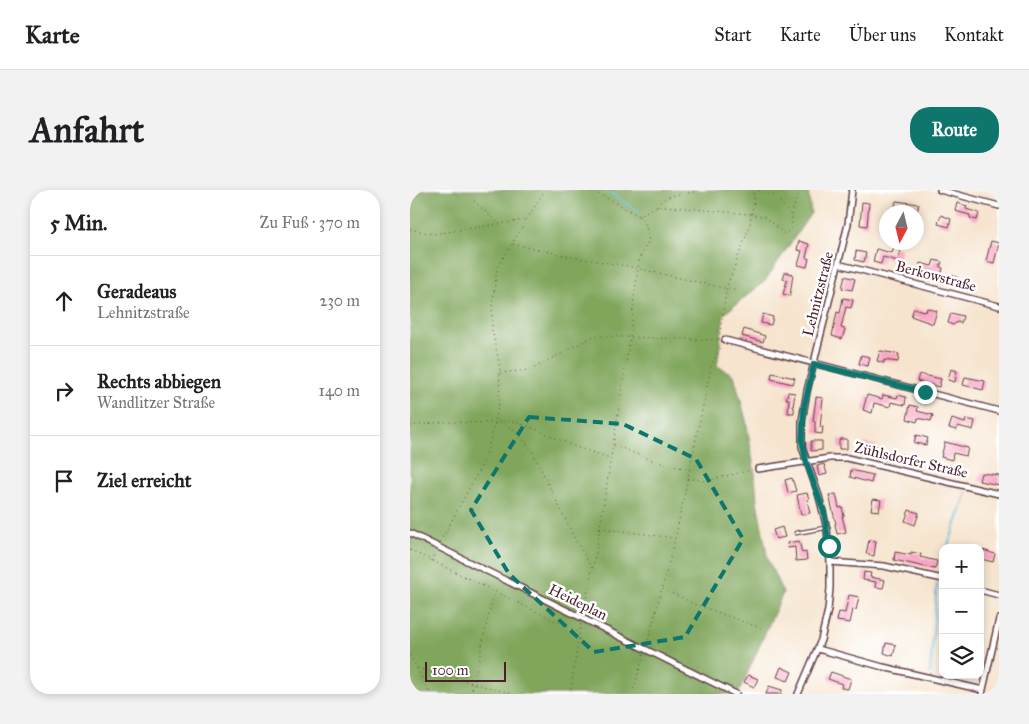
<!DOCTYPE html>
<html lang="de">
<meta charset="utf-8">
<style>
body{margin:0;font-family:"IM FELL Great Primer",serif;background:#f2f2f2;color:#202124}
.controls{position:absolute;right:15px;bottom:15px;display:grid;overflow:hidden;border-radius:10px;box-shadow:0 2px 8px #0003}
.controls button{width:45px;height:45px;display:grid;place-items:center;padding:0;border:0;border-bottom:1px solid #e0e0e0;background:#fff;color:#202124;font:25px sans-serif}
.compass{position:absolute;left:469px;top:15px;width:45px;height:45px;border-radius:50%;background:#fff;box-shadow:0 2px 8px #0003;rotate:187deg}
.scale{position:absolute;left:15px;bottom:12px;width:81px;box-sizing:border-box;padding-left:5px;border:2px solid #4a1f2b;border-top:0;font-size:14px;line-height:18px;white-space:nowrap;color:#4a1f2b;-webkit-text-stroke:4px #fff;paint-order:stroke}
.stop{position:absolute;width:15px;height:15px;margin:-11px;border:4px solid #0f766e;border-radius:50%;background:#fff}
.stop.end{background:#0f766e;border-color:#fff;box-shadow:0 1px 5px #0008}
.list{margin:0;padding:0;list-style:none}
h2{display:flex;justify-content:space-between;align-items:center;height:65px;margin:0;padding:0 20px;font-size:21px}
h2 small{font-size:16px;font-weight:400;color:#757577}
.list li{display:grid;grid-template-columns:32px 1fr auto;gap:15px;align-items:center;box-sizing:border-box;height:90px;padding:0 20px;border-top:1px solid #e0e0e0}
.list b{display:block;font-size:19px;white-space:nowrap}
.list p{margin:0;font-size:16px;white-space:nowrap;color:#757577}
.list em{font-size:16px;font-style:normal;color:#757577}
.icon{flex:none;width:28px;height:28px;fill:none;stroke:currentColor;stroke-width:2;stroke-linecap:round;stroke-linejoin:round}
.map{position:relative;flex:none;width:589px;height:504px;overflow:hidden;border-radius:20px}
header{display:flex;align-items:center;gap:30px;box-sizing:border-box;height:70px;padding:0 25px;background:#fff;border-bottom:1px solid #e0e0e0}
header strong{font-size:24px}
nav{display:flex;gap:28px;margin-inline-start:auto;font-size:18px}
.intro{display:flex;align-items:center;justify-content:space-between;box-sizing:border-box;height:120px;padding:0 30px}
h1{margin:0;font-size:35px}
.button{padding:12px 22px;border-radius:20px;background:#0f766e;color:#fff;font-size:18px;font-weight:700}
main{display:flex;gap:30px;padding:0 30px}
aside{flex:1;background:#fff;border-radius:20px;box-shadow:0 2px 8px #0003}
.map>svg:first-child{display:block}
</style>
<header>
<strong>Karte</strong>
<nav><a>Start</a><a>Karte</a><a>Über uns</a><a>Kontakt</a></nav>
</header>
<div class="intro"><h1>Anfahrt</h1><a class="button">Route</a></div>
<main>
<aside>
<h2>5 Min.<small>Zu Fuß · 370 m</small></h2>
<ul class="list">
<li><svg class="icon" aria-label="ahead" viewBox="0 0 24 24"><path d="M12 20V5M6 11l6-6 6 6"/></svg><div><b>Geradeaus</b><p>Lehnitzstraße</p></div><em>230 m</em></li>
<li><svg class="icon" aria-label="right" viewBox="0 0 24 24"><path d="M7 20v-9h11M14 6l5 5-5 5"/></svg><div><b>Rechts abbiegen</b><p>Wandlitzer Straße</p></div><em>140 m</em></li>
<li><svg class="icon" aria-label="arrive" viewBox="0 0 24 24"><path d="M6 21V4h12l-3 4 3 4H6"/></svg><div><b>Ziel erreicht</b></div></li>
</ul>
</aside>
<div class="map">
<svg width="589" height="504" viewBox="0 0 589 504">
<rect width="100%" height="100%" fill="#fff"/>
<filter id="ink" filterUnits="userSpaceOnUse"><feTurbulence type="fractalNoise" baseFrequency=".02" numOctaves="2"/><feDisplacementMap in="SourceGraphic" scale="10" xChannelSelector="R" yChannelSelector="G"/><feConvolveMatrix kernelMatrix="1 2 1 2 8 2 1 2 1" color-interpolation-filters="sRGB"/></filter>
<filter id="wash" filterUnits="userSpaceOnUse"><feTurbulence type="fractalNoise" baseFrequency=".0096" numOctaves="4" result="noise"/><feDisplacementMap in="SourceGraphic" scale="20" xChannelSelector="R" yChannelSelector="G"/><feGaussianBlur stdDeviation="1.12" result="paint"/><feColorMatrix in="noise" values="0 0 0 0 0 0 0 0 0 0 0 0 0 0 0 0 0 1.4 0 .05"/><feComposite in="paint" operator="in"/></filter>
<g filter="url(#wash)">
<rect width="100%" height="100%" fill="#f6e4ce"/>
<path fill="#80a65c" stroke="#656244" d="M0,0H398L401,23L355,91L314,124L307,176L324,185L336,230L345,284L347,311L358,370L373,403L328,504H0Z"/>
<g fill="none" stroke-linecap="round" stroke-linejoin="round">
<path stroke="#5abad9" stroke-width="2" d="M195,0L229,22
M537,358L557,303
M530,383L533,371
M520,483L527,394"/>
</g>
<g id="blocks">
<path fill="#f8a4c3" d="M486,11L509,14L507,22L493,18L492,22L484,21Z
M452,12L459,13L457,36L450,35Z
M547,13L557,16L556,19L569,23L567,30L560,28V25L545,21Z
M531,25L541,29L539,37L528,34Z
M389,51L399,54L396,68H399L397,77L388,75L392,61L387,60Z
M581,51L589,53L584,73L576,71Z
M484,57L491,59L488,71L473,67L471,74L463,72L466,59L482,63Z
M446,61L456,63L454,72L445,70Z
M524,70L532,72L530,77L533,78L531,86L509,80L510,73L522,76Z
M375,82L383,84L380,106L373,104L377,90L373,89Z
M536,84L547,87L545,96L534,93Z
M435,86L445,89L442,100L432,98Z
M433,108L443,110L441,118L436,117L431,138L435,139L432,149L422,146L427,122L430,123Z
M504,118L516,122L517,118L527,121L523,134L501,126Z
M541,123L553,126L551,133L547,132L543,135L538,133Z
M353,124L363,127L361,135L351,133Z
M334,139L355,146L353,152L332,146Z
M470,161L489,164L488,172L474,170V173L467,171Z
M451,165L460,167L458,176L449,174Z
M541,179L547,181L545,192L538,190Z
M362,183L385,188L383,194L361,189Z
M509,184L531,189L529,197L507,191Z
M555,187L575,191L573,200L553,195Z
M378,202L385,203L383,217H384V223H378L379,209H376Z
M457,205L472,209L473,205L487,208L488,205L496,207L495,215L481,212L480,217L464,213L462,223L453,220Z
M406,207L413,208L410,237H413L412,244L405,243V232L403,231Z
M500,215L508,217L507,221L523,225L521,231L508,228L507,232L497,229Z
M542,229L555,233L556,229L565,231L563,240L548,236L547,240L539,238Z
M506,245L518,248L516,255L504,253Z
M431,249H437V259H429V250Z
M401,251H412V260L401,261Z
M535,252L558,258L556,266L543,263L542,270L531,267Z
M455,253L468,256L466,267L452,264Z
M477,261L497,266L496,274L475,270Z
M414,274L417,284L409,286L407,276Z
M441,280L463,285L461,293L440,287Z
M571,283L589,285V295L569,291Z
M382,288L386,301L378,303L375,290Z
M397,303L399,309L397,310L400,323L391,325L387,305Z
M426,304L429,318L432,317L434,326H432L436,342L427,344L425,334H426L419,305Z
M463,309L471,310L469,321L461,320Z
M499,320L509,323L505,335L495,331Z
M372,337L375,347L366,349L363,340Z
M459,350L466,351L464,366L456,364Z
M389,351L392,363L396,362L397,370L386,371L385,357L378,358L377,353Z
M573,360L585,364L583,372L571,369Z
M485,362L501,365V362L511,364L510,367L527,371L525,379L484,370Z
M454,382L461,383L460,387L475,390L473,398L465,397L466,392L453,390Z
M439,405L449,407L446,420L443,419L440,433L427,431L429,422L435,423Z
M476,453L486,455L483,466L474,463Z
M371,477L382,482L378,491L367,487Z
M421,482L441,489L438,499L431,498L432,494L418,489Z
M338,485L348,489L344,497L334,492Z
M359,496L372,500L371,504H356Z"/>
</g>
</g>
<g filter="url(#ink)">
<use href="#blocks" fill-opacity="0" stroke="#643d43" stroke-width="1"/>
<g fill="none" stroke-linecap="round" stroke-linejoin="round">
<g stroke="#643d43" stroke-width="5">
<path id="lane" d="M386,343L415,338"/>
</g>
<g stroke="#643d43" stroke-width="8">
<path id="street" d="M530,0L589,16
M428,74L589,116
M315,150L589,221
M348,279L420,268H437L589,304
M0,343L326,504
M420,372L474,376L533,389
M570,400L589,405
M408,459L473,477L573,500
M388,504L411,450L418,420L420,398V372L417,339L409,306L392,257V231L397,201L438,34L442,0
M572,504L589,429"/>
</g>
<path stroke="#643d43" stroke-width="1" stroke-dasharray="1 4" stroke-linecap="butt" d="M179,0L201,10L228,26L247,16H253L338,24L355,27L375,44L381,39L382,27L365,6L347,0
M64,11L88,33
M247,16C260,0 271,7 290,0
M381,25L390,0
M0,39L24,44L115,30
M103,54L157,66L217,76L327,101
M309,149L317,96L339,38L344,10L343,0
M90,183L120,180L184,146L309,150
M88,232C104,226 149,250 166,257C177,261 188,264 200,268
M0,236L33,232L93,233L105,240L121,259L165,349L182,378
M204,255C228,264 253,277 278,278
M278,288L294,291L342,280
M190,338L264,348
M30,352L75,269L85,233L89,213L90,177L82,140V118L87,78L135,0
M0,360L168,442
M21,371L25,362
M253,399L287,415L351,438
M173,422L186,362L221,141L224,106L230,67L239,51L235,32L228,26
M237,455L265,349L302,173L312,155
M0,465L20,504
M7,478L103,504
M61,504L84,402
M160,504L171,433
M222,504L234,464"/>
<use href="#lane" stroke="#fff" stroke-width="2.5"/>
<use href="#street" stroke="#fff" stroke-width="5"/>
</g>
</g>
<g fill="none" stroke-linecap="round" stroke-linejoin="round" filter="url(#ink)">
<path stroke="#0f766e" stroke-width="6" d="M419,356L414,322L396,271L392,251L394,217L404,174L515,202"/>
</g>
<path fill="none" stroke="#0f766e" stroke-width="4" stroke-dasharray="10 6" stroke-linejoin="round" d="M119,227L213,234L286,269L333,349L275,447L184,462L99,384L61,320Z"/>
<g text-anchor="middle" stroke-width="5" stroke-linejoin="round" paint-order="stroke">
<g font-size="15" fill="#4a1f2b" stroke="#fff">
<text transform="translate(526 86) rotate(15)" y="5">Berkowstraße</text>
<text transform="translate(408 104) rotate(-76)" y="5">Lehnitzstraße</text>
<text transform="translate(501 270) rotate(13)" y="5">Zühlsdorfer Straße</text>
<text transform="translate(168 412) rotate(26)" y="5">Heideplan</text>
</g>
</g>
</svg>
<div class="controls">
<button>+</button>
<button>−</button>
<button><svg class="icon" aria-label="layers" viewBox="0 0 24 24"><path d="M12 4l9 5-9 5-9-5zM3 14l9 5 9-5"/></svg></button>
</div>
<svg class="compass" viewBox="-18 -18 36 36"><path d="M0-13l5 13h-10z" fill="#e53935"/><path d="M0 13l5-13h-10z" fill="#757577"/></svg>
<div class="scale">100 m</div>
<div class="stop" style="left:419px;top:356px"></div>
<div class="stop end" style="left:515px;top:202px"></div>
</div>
</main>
